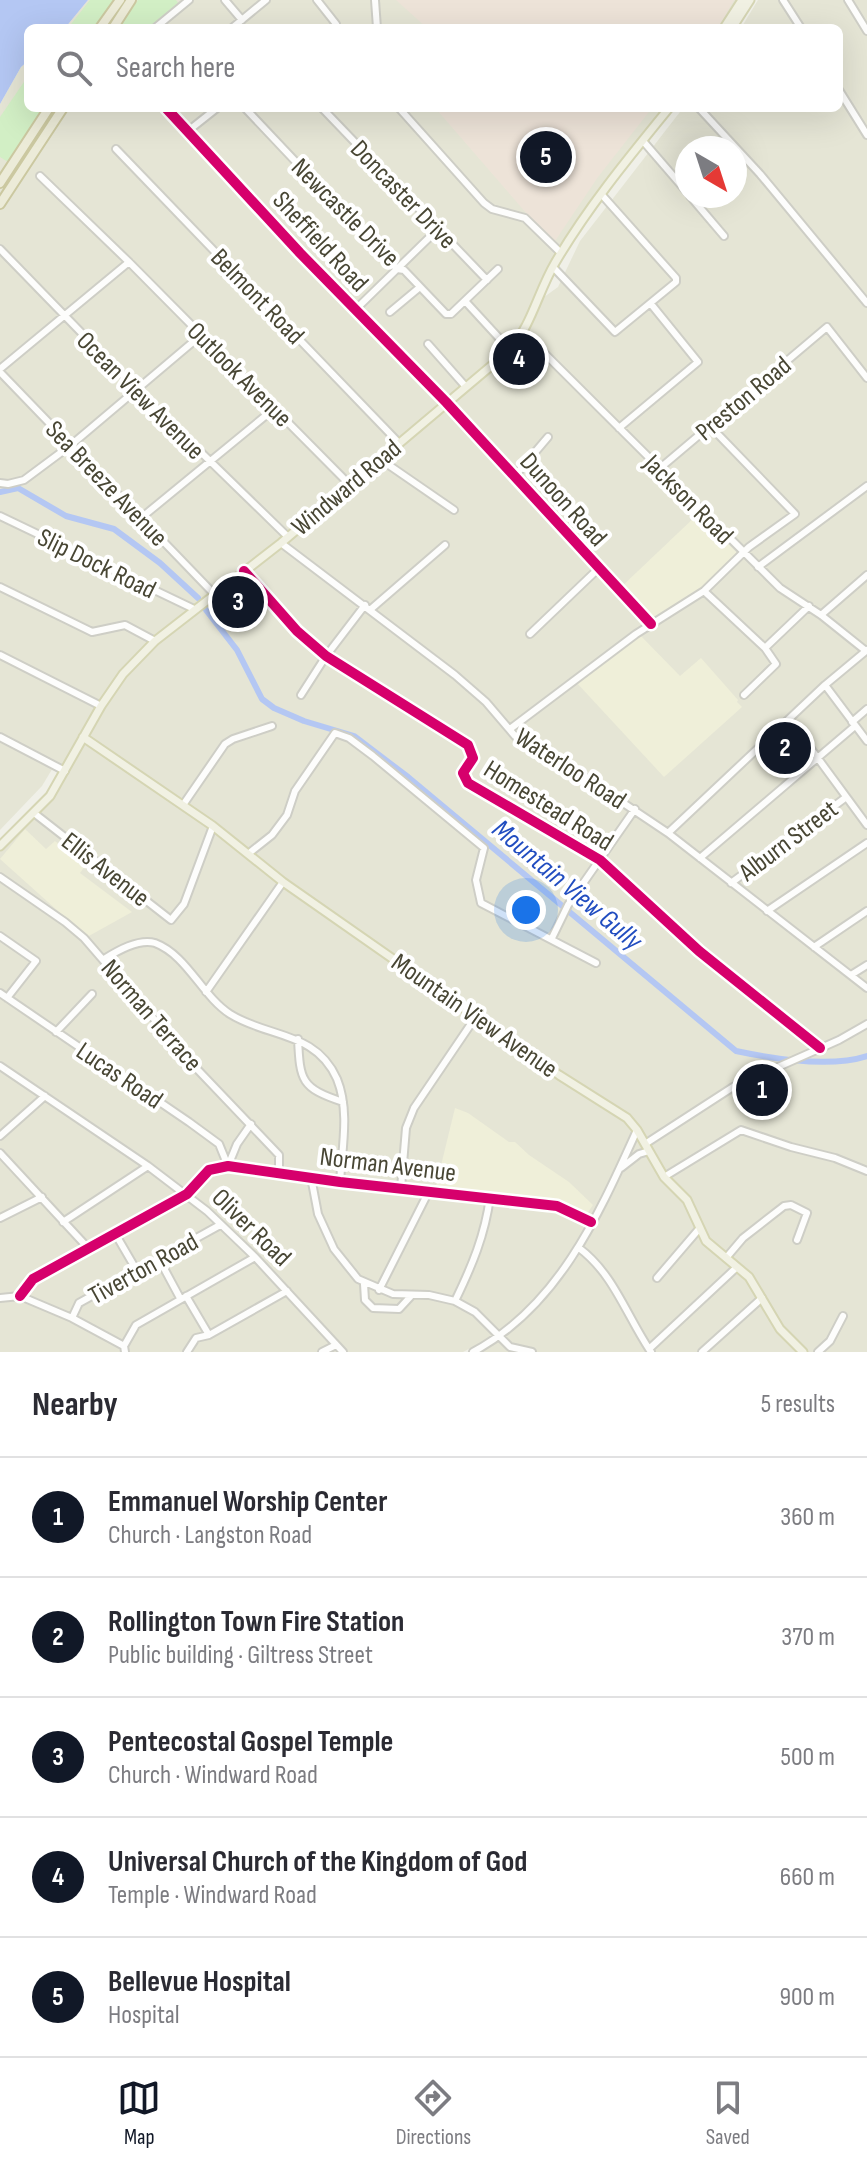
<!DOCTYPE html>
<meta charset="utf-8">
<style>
body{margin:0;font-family:"Sofia Sans Condensed",sans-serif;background:#f7f7f7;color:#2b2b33}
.compass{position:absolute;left:675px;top:136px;width:72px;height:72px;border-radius:50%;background:#fff;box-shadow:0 8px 32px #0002;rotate:141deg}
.you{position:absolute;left:526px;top:910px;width:28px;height:28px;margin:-20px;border:6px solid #fff;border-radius:50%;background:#1a73e8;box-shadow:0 0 0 12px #1a73e833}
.badge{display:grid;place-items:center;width:52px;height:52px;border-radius:50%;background:#111827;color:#fff;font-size:26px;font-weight:700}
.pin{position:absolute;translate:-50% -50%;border:4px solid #fff;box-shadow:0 2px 8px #0006}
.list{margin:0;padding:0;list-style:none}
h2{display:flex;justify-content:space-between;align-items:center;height:104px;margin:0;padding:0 32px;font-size:34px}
h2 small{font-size:26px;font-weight:400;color:#7c7c81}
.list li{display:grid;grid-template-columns:52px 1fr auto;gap:24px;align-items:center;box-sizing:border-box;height:120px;padding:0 32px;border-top:2px solid #e1e1e2}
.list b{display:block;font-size:30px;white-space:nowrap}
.list p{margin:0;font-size:26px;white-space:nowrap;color:#7c7c81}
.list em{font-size:26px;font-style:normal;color:#7c7c81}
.icon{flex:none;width:44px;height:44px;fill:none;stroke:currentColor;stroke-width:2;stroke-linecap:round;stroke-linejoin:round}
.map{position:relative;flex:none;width:867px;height:1352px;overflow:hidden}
.search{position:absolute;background:#fff;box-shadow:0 8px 32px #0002;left:24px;right:24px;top:24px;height:88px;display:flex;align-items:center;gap:20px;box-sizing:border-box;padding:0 28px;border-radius:12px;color:#7c7c81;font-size:30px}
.sheet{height:704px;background:#fff}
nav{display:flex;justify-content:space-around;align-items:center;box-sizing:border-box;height:112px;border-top:2px solid #e1e1e2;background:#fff;font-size:22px;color:#7c7c81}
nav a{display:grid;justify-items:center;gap:4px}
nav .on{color:#111827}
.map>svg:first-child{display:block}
</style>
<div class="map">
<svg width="867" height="1352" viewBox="0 0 867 1352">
<rect width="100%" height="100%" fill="#f0f0e8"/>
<path fill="#e5e5d5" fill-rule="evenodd" d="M88,0H750L732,28H65Z
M758,0H867V1352H478L500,1339L534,1309L576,1260L598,1218L567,1263L539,1296L499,1333L463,1352H0V846L34,813L65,771L54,766L42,786L0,830V104L21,67L28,61V108H669L561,253L540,300L558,287L580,241L683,108H839V28H741ZM687,148H735V196H687Z"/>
<path fill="#efefd9" d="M698,514L739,555L697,593L648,623L618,590Z
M639,634L680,676L701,658L738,700L737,702L742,707L664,777L576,682Z
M25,829L46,849L55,841L85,866L80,873L132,912L87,937L0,859Z
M455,1108L468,1113L509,1142H515L529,1155L569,1182L593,1205L586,1215L559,1200L436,1186Z"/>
<path fill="#ede3d8" d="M396,0H734L718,28H427Z
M440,108H652L598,177L553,244L437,110Z"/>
<path fill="#d2efc5" d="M90,0H113L94,28H68Z
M138,0H176L179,4L151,28H119Z
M28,76V108H43L8,162L0,157V117Z"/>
<path fill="#b4c7f3" d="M0,0H88L65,28H28V61L21,67L0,104Z"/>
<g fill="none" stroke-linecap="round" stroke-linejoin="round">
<path stroke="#b4c7f3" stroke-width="6" d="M0,492L18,488L66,516L114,529L160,563L198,598
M206,610L237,650L262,699L274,708L304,721L354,736L408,777L736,1051C774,1059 830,1068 867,1056"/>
<g stroke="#cecec6" stroke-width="10">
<path id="minor" d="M225,0L242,20
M317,0L336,24
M375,0L377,28
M783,0L801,28
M848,0L867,31
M155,28L189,0
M232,28L266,0
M839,90L867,135
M166,108L300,253L446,402L651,624
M245,108L397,269L404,270L446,314H451L498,269
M322,108L487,280
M399,108L484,203L492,209L525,218L561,253
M699,108L760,174L867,303
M188,131L217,108
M643,141L687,192
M116,149L399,443
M40,176L129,262L350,485
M690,196L724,236
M0,249L137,390L287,536
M553,267L615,332L676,282V278L602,195
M465,301L510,350
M355,310L438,229
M390,312L420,287
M524,333L780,588L821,615L866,651
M428,344L466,387
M0,369L129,262
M0,372L214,594
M619,428L698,362L651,304
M380,459L454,510
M659,469L827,327L867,378
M514,477L548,437
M0,483L8,484L24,480L71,445L200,336
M0,516L194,609
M141,518L275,408
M281,543L455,675L486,702L515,736L531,749L583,776L668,833L867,988
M758,567L867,486
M244,571L297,631L326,656L468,745L473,758L463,773L468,783L600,860L699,951L820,1048
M0,587L92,632L125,625L155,641
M704,591L765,648L776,664L744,695
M371,609L445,545
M821,615L867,575
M530,634L598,569
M765,648L809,606
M0,655L101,706
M825,685L867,741
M301,695L326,656L365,605
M789,719L867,825
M852,722L867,709
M510,729L636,634L704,591L749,547L795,514L710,426
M0,737L65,771
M183,805L225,744L233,739L272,726
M34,813L171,920L184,904L213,826
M668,833L825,685L867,650
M248,854L272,835L287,815L295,791L335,733L349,738L373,756L484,848L476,880L481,903L596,963
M700,858L855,726
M0,877L65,922L84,938L198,1070L279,1155V1172
M731,883L845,798
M767,911L867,843
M0,936L36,961L7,998
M552,938L568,905L635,809
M814,947L867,911
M104,959C117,951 139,938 155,943C187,955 202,996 230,1014C268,1038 316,1031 337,1079C350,1111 342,1148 340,1182
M851,975L867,965
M206,992L283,882
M0,993L189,1122L219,1144L228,1166
M56,1032L92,994
M298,1039C300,1081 301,1088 343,1102
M0,1066L148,1166L207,1211L255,1257L343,1352
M0,1136L45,1096
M645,1144L733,1087L839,1040L867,1024
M0,1153L89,1249
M228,1166L237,1144L251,1124
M621,1168L639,1154L649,1151
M311,1177L318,1214L334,1249L358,1279L393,1294L429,1295L455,1301L475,1312L510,1347L532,1352
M664,1177L741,1130L791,1147L835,1158L867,1171
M401,1188L406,1128L414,1108L477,1015
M0,1218L42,1197
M63,1222L148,1166
M116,1235L137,1271
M579,1248C614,1274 627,1317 651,1352
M726,1258L743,1238L784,1206L791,1205L807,1213L797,1240
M159,1259L180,1298
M657,1278L699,1229
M364,1284L365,1300L373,1308L399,1309L411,1296
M379,1290L429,1191
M20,1296L33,1279L187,1194L209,1170L228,1166L340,1182L557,1206L591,1222
M186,1296L209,1335
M0,1298L20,1296L72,1318L124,1346
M455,1301C472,1266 485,1235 490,1197
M72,1318L79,1303L220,1225
M649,1349L737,1267
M125,1352L124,1346L136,1325L255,1257
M187,1352L196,1338L209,1335L287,1291
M322,1352L336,1345
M473,1352C559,1306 599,1214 637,1130
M702,1352L762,1298
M818,1352L830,1341L843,1316"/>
</g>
<g stroke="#d5d5b3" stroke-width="11">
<path id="major" d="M724,28L742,0
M732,28L750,0
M83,737L213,826L283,882L559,1075L627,1118L637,1130L664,1177L687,1200L706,1241L749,1277L780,1329L803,1352
M0,846L50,796L101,706L123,674L155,641L281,543L510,350C532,324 538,292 555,263C587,208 629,157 669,108"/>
</g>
<g stroke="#cbc8a0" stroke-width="12">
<path id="highway" d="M100,28L120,0
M113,28L131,0
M0,183L49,108
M0,204L63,108"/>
</g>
<use href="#minor" stroke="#fdfdfc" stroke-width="6"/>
<use href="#major" stroke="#f1f1e3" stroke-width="7"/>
<use href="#highway" stroke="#ecebd8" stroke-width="8"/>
<g stroke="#fff" stroke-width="15">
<path id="cycleway" d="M166,108L300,253L446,402L651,624
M244,571L297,631L326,656L468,745L473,758L463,773L468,783L600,860L699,951L820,1048
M20,1296L33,1279L187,1194L209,1170L228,1166L340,1182L557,1206L591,1222"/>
</g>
<use href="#cycleway" stroke="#d6006c" stroke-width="10"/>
</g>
<g text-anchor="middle" stroke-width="8" stroke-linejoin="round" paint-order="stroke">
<g font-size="26" fill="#484634" stroke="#fff">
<text transform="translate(404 194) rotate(46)" y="9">Doncaster Drive</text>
<text transform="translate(346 212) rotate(45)" y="9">Newcastle Drive</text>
<text transform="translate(321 241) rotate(47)" y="9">Sheffield Road</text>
<text transform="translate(258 296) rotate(46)" y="9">Belmont Road</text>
<text transform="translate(240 374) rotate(45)" y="9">Outlook Avenue</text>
<text transform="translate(141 395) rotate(45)" y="9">Ocean View Avenue</text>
<text transform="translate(743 398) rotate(-40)" y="9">Preston Road</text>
<text transform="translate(107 483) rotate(46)" y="9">Sea Breeze Avenue</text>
<text transform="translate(346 487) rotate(-40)" y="9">Windward Road</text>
<text transform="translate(564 499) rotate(48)" y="9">Dunoon Road</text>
<text transform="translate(689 499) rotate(45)" y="9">Jackson Road</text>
<text transform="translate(97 563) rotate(26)" y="9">Slip Dock Road</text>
<text transform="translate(571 768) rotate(33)" y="9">Waterloo Road</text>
<text transform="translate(549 805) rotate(32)" y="9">Homestead Road</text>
<text transform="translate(788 840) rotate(-37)" y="9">Alburn Street</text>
<text transform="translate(106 869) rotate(38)" y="9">Ellis Avenue</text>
<text transform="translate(152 1015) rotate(49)" y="9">Norman Terrace</text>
<text transform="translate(475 1015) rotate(35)" y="9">Mountain View Avenue</text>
<text transform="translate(120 1075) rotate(34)" y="9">Lucas Road</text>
<text transform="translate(388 1164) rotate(7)" y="9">Norman Avenue</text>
<text transform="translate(252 1227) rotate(44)" y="9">Oliver Road</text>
<text transform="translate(143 1268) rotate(-29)" y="9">Tiverton Road</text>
</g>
<g font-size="28" font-style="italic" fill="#214dc0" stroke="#fff">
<text transform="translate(568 884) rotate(40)" y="10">Mountain View Gully</text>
</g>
</g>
</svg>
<svg class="compass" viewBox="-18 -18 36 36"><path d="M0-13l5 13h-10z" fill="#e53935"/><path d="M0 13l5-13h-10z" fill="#7c7c81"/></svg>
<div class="you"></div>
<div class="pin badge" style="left:762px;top:1090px">1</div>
<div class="pin badge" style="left:785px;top:748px">2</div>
<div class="pin badge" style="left:238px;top:602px">3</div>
<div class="pin badge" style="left:519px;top:359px">4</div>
<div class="pin badge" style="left:546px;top:157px">5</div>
<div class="search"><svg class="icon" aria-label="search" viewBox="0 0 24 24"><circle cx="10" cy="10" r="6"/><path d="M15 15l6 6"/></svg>Search here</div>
</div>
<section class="sheet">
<h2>Nearby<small>5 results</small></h2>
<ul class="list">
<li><span class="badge">1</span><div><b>Emmanuel Worship Center</b><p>Church · Langston Road</p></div><em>360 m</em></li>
<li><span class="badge">2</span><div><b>Rollington Town Fire Station</b><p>Public building · Giltress Street</p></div><em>370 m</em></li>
<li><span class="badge">3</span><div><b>Pentecostal Gospel Temple</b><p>Church · Windward Road</p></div><em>500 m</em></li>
<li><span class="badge">4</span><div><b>Universal Church of the Kingdom of God</b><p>Temple · Windward Road</p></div><em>660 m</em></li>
<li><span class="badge">5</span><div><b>Bellevue Hospital</b><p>Hospital</p></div><em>900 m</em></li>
</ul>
</section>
<nav>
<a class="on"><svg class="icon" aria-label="map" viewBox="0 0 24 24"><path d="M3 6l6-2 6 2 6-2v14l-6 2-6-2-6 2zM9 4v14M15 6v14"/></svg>Map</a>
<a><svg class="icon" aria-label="directions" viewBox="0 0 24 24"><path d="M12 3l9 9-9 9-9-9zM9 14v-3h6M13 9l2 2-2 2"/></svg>Directions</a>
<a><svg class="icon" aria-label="saved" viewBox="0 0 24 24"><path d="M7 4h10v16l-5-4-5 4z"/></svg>Saved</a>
</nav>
